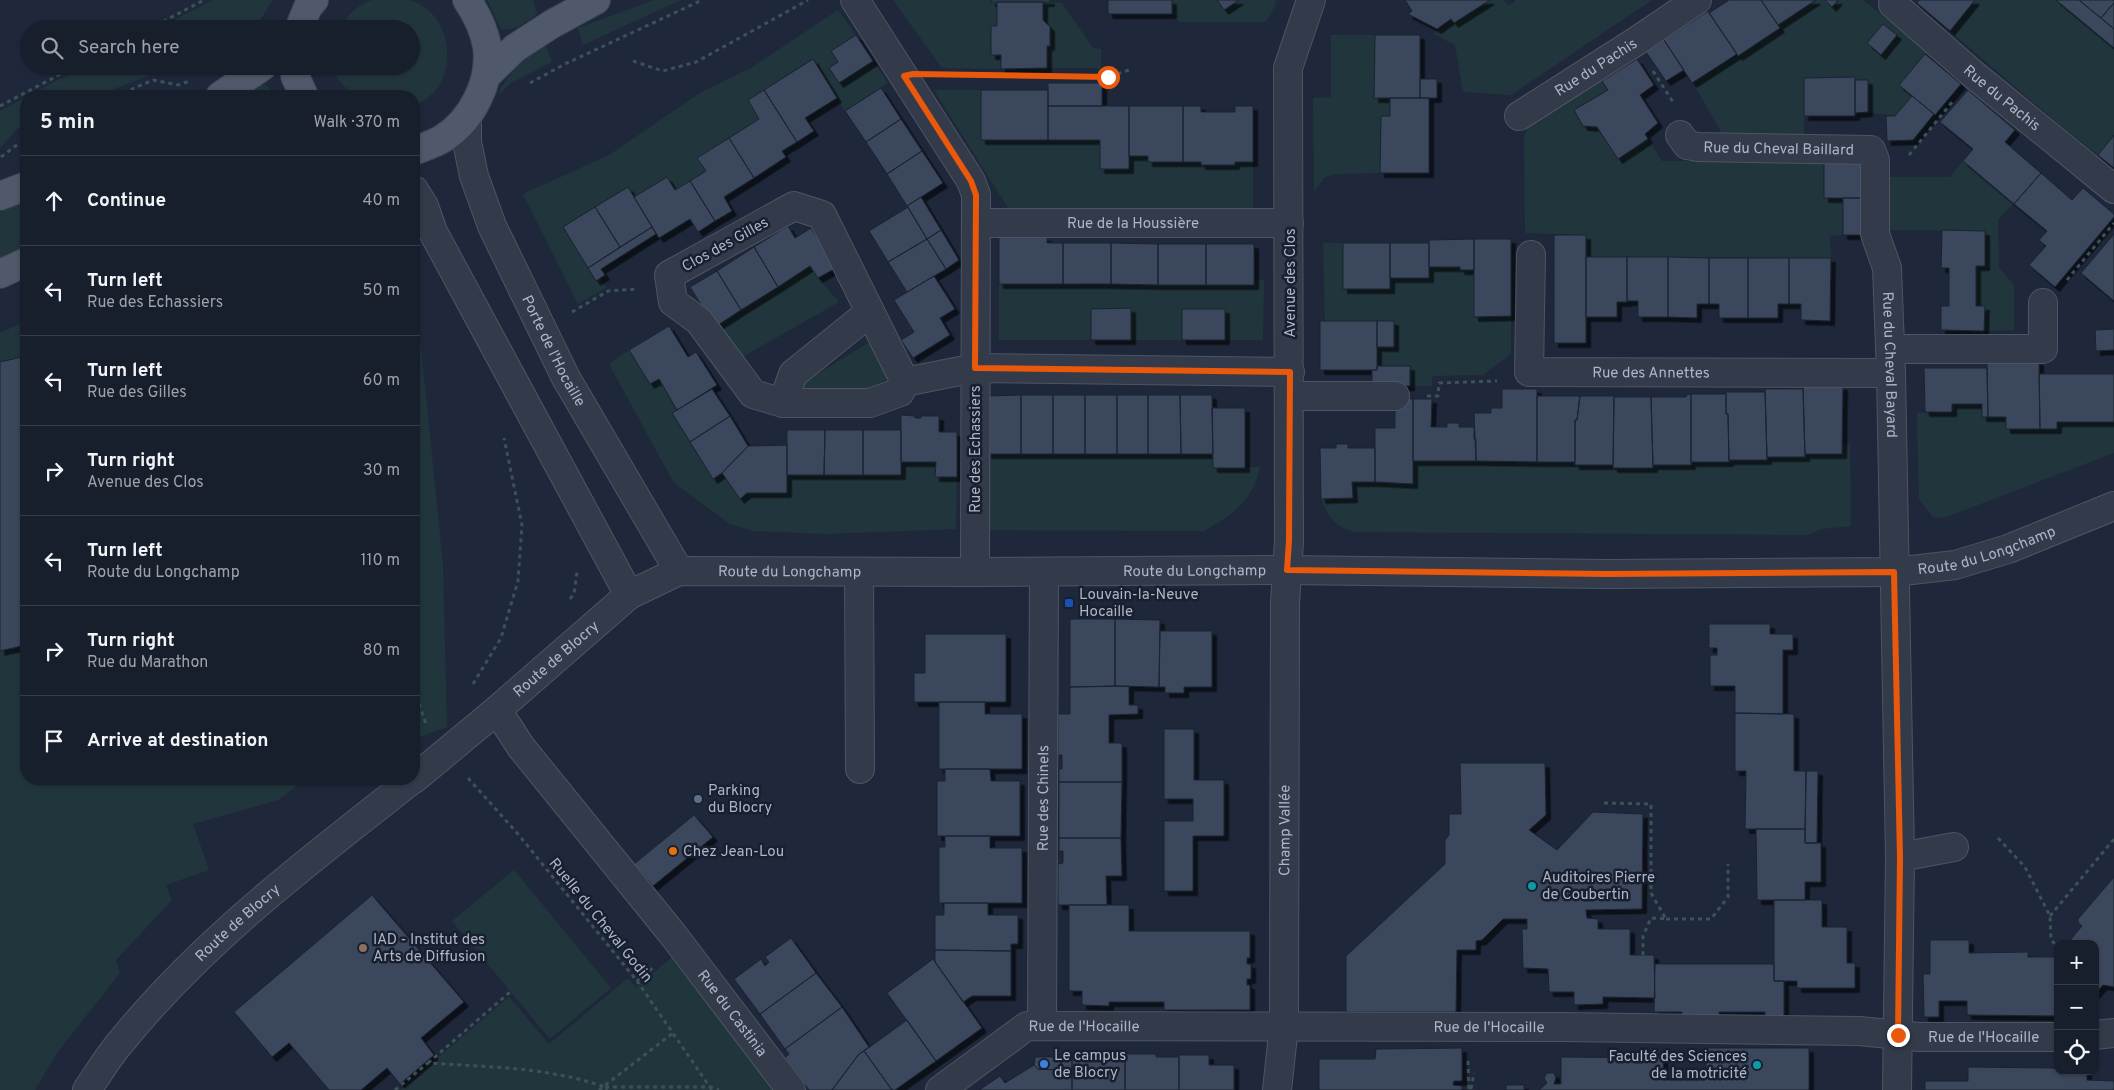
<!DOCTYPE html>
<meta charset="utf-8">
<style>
body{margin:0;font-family:Overpass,sans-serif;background:#242b38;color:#f1f3f6}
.controls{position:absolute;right:15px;bottom:15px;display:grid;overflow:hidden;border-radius:10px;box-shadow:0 1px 4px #0004}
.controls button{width:45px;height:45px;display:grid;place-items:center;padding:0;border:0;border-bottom:1px solid #363c48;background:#171e2c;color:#f1f3f6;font:25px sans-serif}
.stop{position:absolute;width:15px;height:15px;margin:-11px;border:4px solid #ea580c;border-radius:50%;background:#fff}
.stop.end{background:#ea580c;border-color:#fff;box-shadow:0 1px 5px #0008}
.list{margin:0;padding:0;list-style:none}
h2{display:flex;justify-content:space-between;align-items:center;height:65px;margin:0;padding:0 20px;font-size:21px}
h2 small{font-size:16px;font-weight:400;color:#9ea2a9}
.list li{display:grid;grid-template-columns:32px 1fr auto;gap:15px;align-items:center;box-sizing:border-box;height:90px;padding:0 20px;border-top:1px solid #363c48}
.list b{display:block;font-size:19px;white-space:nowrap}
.list p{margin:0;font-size:16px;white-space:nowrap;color:#9ea2a9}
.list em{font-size:16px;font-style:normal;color:#9ea2a9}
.icon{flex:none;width:28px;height:28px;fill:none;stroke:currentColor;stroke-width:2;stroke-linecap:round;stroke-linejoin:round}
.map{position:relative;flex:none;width:2114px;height:1090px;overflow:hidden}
.search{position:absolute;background:#171e2c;box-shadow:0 1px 4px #0004;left:20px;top:20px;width:400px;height:55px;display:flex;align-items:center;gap:12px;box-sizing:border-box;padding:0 18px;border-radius:28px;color:#9ea2a9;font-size:19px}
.panel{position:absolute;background:#171e2c;box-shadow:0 1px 4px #0004;left:20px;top:90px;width:400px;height:695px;border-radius:20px}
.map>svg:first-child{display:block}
</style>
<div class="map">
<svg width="2114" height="1090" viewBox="0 0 2114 1090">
<defs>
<filter id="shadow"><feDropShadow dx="4.5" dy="4.5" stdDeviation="0" flood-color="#0009"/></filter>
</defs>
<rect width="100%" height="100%" fill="#1f283b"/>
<path fill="#21363c" d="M213,0H273L254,29H157Z
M373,0C384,0 397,0 408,0C445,8 458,57 438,87C433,95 422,101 415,107L414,96H353L337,78L336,66H411V29H340C345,17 360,2 373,0Z
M487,0H533L537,14C526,22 516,31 501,29Z
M654,0H681L583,45L578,28Z
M893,0H991L992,2H997L1001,69L942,68Z
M1172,0H1217L1224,10L1239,0H1275L1276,4L1266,22H1180L1172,14Z
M1490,0H1504L1508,5L1515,2V0H1652L1511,95L1463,92L1455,45L1434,34L1437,29L1451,19L1454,23Z
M1816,0H1825L1832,7L1838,0H1863L1928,51L1899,85L1912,96L1895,116L1868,112V80H1855V77L1804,78V136L1723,135L1693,83L1780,28L1778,25Z
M1975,0H2055L2114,48V135L2098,155L2067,131L1950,31Z
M1043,2L1062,3L1093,48L1101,49V68H1047Z
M838,10L856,35L831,51L838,62L829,68L839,82L873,61L888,83L845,111L812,59L748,100L759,119L697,158L706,171L675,190L667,177L634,197L627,187L563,227L596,281L600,278L606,288L578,304L523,194L609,155L700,93L751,68Z
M1331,35H1375L1374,98H1390V116H1381L1380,173L1334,174L1324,178L1314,192L1313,98L1331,97Z
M546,46L552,62L511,83L498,95C507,73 525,57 546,46Z
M84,66H201L185,74L155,73L97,96H28Z
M1598,76L1608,90L1574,110L1583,126L1597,127L1618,159L1648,139L1662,161H1824V198H1843V235L1830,236L1831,258L1586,257V235L1525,233L1524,136L1530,123Z
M265,85L271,89L274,96H237L257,86Z
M934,90H981V140H1100V169H1128L1129,156H1148V162H1201V165H1235V162H1253V208H1008Z
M26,97V125L17,129L0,148V111Z
M1963,161L2014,204L1998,219L1999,268L2014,285V330L1984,331L1985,306H1976V266H1985V231L1889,230V177H1950Z
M26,202V247L0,259V212Z
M1323,243H1343V289H1390V278H1429V267H1460V270H1474V317L1511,316V354L1483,375L1432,376V386H1410L1409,367L1377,366V347H1394V321H1325Z
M810,266L818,278L839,302L737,360L715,327Z
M414,279L443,565L447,727L414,739Z
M1254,280H1264L1263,340H1225L1224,309H1182V340H1131V308L1091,309V340H999V284L1158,285Z
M26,321V779H306L278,800L193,824L209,870L166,885L172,900L116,960L120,973L57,1053L35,1090H0V333Z
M868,343L877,345L891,375L874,389L804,388V382Z
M629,350L650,384L659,379L677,410L672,414L714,478L722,473L740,499L747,493H787V475H901V462H936V477H957L956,529L826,534L753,531L730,524L674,483L609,364Z
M1952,404H1982V417H2006L2007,429H2057V422H2114V453L1944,518L1933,517L1919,499L1917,413L1952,412Z
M1842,444H1850L1851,526L1822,529L1807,535L1355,532C1332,525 1331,520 1321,499L1353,498L1352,482L1413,484V461L1575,462L1576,465L1653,468V465H1691V462H1728L1729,460H1766L1767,457H1805V454H1842Z
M987,454H1213V468L1260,467C1252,502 1234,514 1204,531L989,530Z
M514,870L611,988L550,1039L452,921Z
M677,953L785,1090H400L509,997L549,1044L628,978L636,988Z"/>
<path fill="#3a465b" stroke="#1a2231" filter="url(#shadow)" d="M991,0H1050V2H991Z
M1108,0H1172V14H1108Z
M1217,0H1239L1224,10Z
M1405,0H1490L1454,23L1451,19L1437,29L1408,14L1412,11Z
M1729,0H1761L1780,28L1738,56L1709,13Z
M1761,0H1816L1778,25Z
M1825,0H1838L1832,7Z
M1919,0H1975L1950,31L1917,3Z
M2056,0H2079L2114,29V48Z
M2079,0H2114V3L2101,18Z
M997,2H1043V20L1050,27V46H1047V68L1001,69V55H991V26H997Z
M2114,3V29L2101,18Z
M1708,11L1737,54L1692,83L1664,40Z
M1883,24L1897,35L1881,55L1867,43Z
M856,35L873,61L839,83L829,68L838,62L831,51Z
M1375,35H1420V98H1374Z
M1664,40L1684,70L1666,81L1646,52Z
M1925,54L1961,84L1935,115L1899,85Z
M813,59L837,98L805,118L814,131L797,142L764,90Z
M1637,59L1654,85L1640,95L1658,123L1645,134L1648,139L1618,159L1597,127L1583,126L1574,110L1608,90L1602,81Z
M1855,77V116H1804V78Z
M1420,79H1437V98H1420Z
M1855,80H1868V112L1855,113Z
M1048,83H1102V106H1048Z
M881,88L901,119L866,142L845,111Z
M764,90L797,142L782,151L786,157L754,178L729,138L759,119L748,100Z
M981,90H1048V140H981Z
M1968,90L2015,130L2005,142L2041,173L2014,204L1963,161L1973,149L1940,122Z
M1912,96L1934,114L1913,140L1887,141L1886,116H1895Z
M1390,98H1429V173H1380L1381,116H1390Z
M1048,106H1129V169H1100V140H1048Z
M1129,106H1183V162H1148V156H1129Z
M1183,106H1201V112H1235V106H1253V162H1235V165H1201V162H1183Z
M901,119L922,151L887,174L866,142Z
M2114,135V168L2098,155Z
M729,138L754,178L724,197L732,211L715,221L690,181L706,171L697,158Z
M922,151L943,183L907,206L887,174Z
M1824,161H1863V198H1824Z
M2041,173L2072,200L2083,188L2114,214V217L2055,287L2029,265L2046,246L2039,240L2047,231L2014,204Z
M667,177L675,190L690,181L715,221L698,232L690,219L659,238L634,197Z
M628,187L652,227L620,247L595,207Z
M921,197L941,230L927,239L907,206Z
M1843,198H1863V235H1843Z
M595,207L620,247L588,268L563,227Z
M908,207L927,239L888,262L869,231Z
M788,226L795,238L811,228L836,268L818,278L810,266L778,287L754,247Z
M652,227L656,234L601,269L605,275L596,281L588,268Z
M941,230L959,260L946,269L927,239Z
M1942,230L1985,231V266H1976V306H1985L1984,331L1941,330V306H1949V268H1941Z
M2114,234V301L2081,273Z
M1554,235H1586V343H1554Z
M999,237H1047V243H1063V284H999Z
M927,239L946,269L907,292L888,262Z
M1474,239H1511V316L1474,317Z
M1474,239V270H1460V267H1429V240Z
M1063,243H1111V284H1063Z
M1111,243L1158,244V285L1111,284Z
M1343,243H1390V289H1343Z
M1390,243H1429V278H1390Z
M1158,244H1206V285H1158Z
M1206,244H1254V285H1206Z
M754,247L778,287L741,310L717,271Z
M1586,257H1627V302H1617V317H1586Z
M1627,257H1668V317H1638V301H1627Z
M1668,257L1709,258V304H1697V318L1668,317Z
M1709,258H1748V318H1719V304H1709Z
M1748,258H1789V304H1778V318H1748Z
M1789,258H1831L1830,321L1801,320V304H1789Z
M717,271L741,310L715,327L690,287Z
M934,276L955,309L940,318L950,335L913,358L901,340L914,332L894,300Z
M1131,308V340H1091V309Z
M1182,309H1225V340H1182Z
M1320,321H1377V370H1320Z
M1377,321H1394V347H1377Z
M669,326L688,357L696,352L717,385L677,410L659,379L650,384L629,350Z
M2114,329V350L2096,351L2095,330Z
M26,356V645L0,651V362Z
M1987,361H2039L2040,429H2006V417H1988Z
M1377,366H1410V386L1372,387V370H1377Z
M1924,368H1987L1988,417H1982V404H1952V412H1925Z
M2039,374H2114V422H2057V429H2040Z
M1803,386H1843L1842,454H1805Z
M712,389L730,416L690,442L672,413Z
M1502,389H1537V462L1476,461L1474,413H1491V408H1502Z
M1765,389H1803L1805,457H1767Z
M1726,392H1765L1767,460H1729L1728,414H1726Z
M1691,394H1726V414H1728L1729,462H1691Z
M1691,394V465H1653L1651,397H1686V395Z
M1021,395V454H987V396Z
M1021,395H1053V454H1021Z
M1053,395H1085V454H1053Z
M1085,395H1117V454H1085Z
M1117,395H1148V454H1117Z
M1148,395H1180L1181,454H1148Z
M1180,395H1212L1213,454H1181Z
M1537,396H1580L1577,420H1575V462H1537Z
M1580,396H1614L1613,465H1575V420H1577Z
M1614,397H1651L1653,468H1613Z
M1395,399H1413V484L1375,482V428H1395Z
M1413,399H1432L1431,427H1447V423H1459V427H1474V439H1476V461H1413Z
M1212,408H1245V468H1213Z
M901,415L915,416V418H921V416H939V432H957V477H935L936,462H901Z
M730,416L748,446L722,473L713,479L690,442Z
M787,430H825L824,475H787Z
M825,430H863V475H824Z
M863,430H901V475H863Z
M1336,444H1348V448H1375V482H1352L1353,498L1321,499L1320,448H1336Z
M787,445V493H747L740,499L722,473L748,446Z
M1070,619H1115V686L1070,687Z
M1115,619L1160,620L1159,687L1115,686Z
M1709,624H1770V634H1793V650H1783V714L1735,713V686H1710V655H1717V648H1709Z
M1160,631H1212V687H1184V693H1165V687H1159Z
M925,634H1006V702H914V673H925Z
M1129,686V705H1138V714L1109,715V743H1122V782H1059V769H1062V755H1058V714H1070V687Z
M939,702H985V714H1022V769H939Z
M1735,713L1794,714V771H1806L1805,829H1745L1746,771H1735Z
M1164,729H1194V780H1224V836H1193V891H1164V821H1193V799H1164Z
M1460,763H1545L1546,815L1529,830L1557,850L1593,812L1643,814L1642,909L1586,910L1587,918L1598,919V929H1630V955H1654L1655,998L1603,997V1004L1574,1005V992H1549L1548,969L1523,968L1522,929H1527V919H1503L1482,940L1476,941V950H1457L1456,1012H1346V956L1445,864V840L1449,835V814H1461Z
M945,769H990L991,781H1020V836H937V781H945Z
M1806,771H1818L1817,843H1805Z
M1059,782H1122L1121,838H1059Z
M694,815L713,837L653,886L634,864Z
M1756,829H1805V843H1821V882H1805V900H1757Z
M945,836H990V848H1022V903H939V847H945Z
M1059,838H1121L1122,876H1106L1107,905H1058V864L1063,863V851H1059Z
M2114,877V987L2103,985L2095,994V944H2067L2082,926L2078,922V919Z
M372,895L464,1002L421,1038L434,1055L400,1084L387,1068L361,1090H329L289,1043L272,1057L234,1012Z
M1774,900H1822V927H1847V963H1855V988H1797V981H1774Z
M944,903H988V915H1018V944H1011V951L935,950V915H944Z
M1069,905H1129V931H1250V958H1247V964H1251V979H1247V985H1250V1010H1164V1002H1109V1006L1082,1005V991H1069Z
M791,938L816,973L760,1014L734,979L761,959L765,966L769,962L765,957Z
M1930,940H1969V953L2028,952V957H2058V1016L1967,1015V1001H1939V1017H1924L1923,974H1930Z
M935,950L1011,951V996H972L963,1002L935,962Z
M933,959L982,1028L936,1061L887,993Z
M1655,964H1774V981H1784V1019H1765V1012H1719V1019L1682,1018V1012H1654Z
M816,973L842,1007L785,1049L760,1014Z
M842,1007L869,1047L859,1054L832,1090H809L785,1058L789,1054L785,1049Z
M907,1020L936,1061L895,1090H892L864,1051Z
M1462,1048V1081H1454L1453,1085L1462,1086V1090H1319V1059H1375L1376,1049Z
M1707,1048H1809V1090H1539L1547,1083L1544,1078L1547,1073H1554L1556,1078L1554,1084H1561V1057L1663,1058L1664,1080H1705Z
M864,1051L892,1090H832L859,1054Z
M1072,1054H1100V1057H1125V1090H1072Z
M1125,1054H1156V1057H1179V1090H1125Z
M1179,1055H1209V1065H1234V1090H1179Z
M1061,1056H1072V1090H979L1000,1076L1005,1083L1034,1065L1038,1069L1061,1070Z
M1035,1057H1061V1070L1038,1069L1034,1065Z
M1968,1067L2058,1068V1071H2087V1080L2114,1081V1090H1925V1081H1968Z
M1506,1085H1524V1090H1506Z"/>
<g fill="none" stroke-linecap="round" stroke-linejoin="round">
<g stroke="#4d5565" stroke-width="30">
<g id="minor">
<path d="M855,0L971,181L976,195L975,572"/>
<path id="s1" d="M1893,4L1974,75L2114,189"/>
<path id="s2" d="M1519,116L1635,42L1697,0"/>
<path id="s3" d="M467,117V142L474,176L492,226L566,378L679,571"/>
<path id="s4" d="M1680,135L1687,145L1698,147L1871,150L1875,160V234L1887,268L1891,373L1900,857L1897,1090"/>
<path d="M414,190L424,206L433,232L629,595"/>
<path d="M794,206L822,215L905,382L900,392L870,403H783L753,394L699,321L673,302L669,275Z"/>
<path id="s5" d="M977,223H1289"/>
<path id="s6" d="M1531,255L1529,372L1891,373"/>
<path d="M1890,349H2043V303"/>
<path d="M905,382L975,368L1290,372"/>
<path d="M1290,396H1395"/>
<path d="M783,403L793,374L870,312"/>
<path d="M859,572L860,769"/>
<path id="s7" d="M497,710L521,747L674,936L791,1090"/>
<path id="s8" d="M414,779L497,710L629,595L679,571L975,572L1287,570L1608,574L1894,572L1955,565L2008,549L2114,506"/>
<path d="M1900,857L1954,847"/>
<path id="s9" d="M1042,1026L1044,572"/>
<path d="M2095,1035L2114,1033"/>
<path id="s10" d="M87,1090C98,1074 108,1057 120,1043C203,940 310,860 413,779"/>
<path id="s11" d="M940,1090L1027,1026L1562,1027L1859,1031L1919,1037H2058"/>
<path id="s12" d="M1277,1090L1284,1026L1285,603L1289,541L1288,68L1311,0"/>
</g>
</g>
<g stroke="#3c4454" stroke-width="30">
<path id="major" d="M299,29L308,7L314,0
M295,66V76L304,96
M486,76L515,48L552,24L596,0
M220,96L263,66
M414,151C423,147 434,144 442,139C472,121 492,81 487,46C484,29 477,15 467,0
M0,196L26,186
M0,274L26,262"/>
</g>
<path stroke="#3b5256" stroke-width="3" stroke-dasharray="4 4" stroke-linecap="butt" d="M149,29L204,0
M633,61L663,71L696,62L808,0
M1653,71L1673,102
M942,75L1108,77L1132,69
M530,83L565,64L702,0
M116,96L153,80L178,85L190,81
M0,106L76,66
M1909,155L1953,101
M1,157L26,138
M2067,280L2114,223
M572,312L608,291L638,289
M1427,396H1438L1439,383L1497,381
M570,599L574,594L577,572
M473,684L501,638L518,581L522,525L504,438
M419,704L426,724
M468,778L518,834L637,981L712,1090
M1604,803L1651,804V893L1666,919L1651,918L1643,936V955
M1998,838L2025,867L2050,916L2051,940L2058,947
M2050,916L2114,839
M1666,919H1711L1728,897V864
M637,981L655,966
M1468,1061L1469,1090
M428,1063L510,992
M605,1087H710L719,1090
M1471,1089L1474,1073
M395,1090L428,1063C488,1067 548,1067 605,1087L607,1090
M599,1090L673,1033"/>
<use href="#minor" stroke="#333b4b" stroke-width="28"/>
<use href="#major" stroke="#50596b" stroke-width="28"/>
</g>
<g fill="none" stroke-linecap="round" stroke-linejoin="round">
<path stroke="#ea580c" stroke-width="6" d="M1108,77L913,74L904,76L971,181L976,195L975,368L1290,372L1289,541L1287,570L1608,574L1894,572L1900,857L1898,1035"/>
</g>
<rect fill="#1a4fb4" stroke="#18202f" stroke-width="2" x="1064" y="598" width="10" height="10" rx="2.5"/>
<circle fill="#5c6f8a" stroke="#18202f" stroke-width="2" cx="698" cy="799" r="5"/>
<circle fill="#e8710a" stroke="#18202f" stroke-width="2" cx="673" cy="851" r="5"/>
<g fill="#0f9aa8" stroke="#18202f" stroke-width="2">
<circle cx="1532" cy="886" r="5"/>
<circle cx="1757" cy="1065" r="5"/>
</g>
<circle fill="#8d6e63" stroke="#18202f" stroke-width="2" cx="363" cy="948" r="5"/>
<circle fill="#3f7fe0" stroke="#18202f" stroke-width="2" cx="1044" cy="1064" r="5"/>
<g text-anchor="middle" stroke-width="5" stroke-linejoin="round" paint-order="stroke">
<g font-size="15" fill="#adb5c7" stroke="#18202f">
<text dy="5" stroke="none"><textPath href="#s2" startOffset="91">Rue du Pachis</textPath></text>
<text dy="5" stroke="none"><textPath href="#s1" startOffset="144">Rue du Pachis</textPath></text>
<text dy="5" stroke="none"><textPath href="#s4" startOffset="104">Rue du Cheval Baillard</textPath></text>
<text dy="5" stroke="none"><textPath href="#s5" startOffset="156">Rue de la Houssière</textPath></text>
<text transform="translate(725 244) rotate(-29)" y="5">Clos des Gilles</text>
<text transform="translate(1290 283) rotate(-90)" y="5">Avenue des Clos</text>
<text dy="5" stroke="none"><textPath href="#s3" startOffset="252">Porte de l'Hocaille</textPath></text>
<text dy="5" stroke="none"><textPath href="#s4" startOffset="414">Rue du Cheval Bayard</textPath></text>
<text dy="5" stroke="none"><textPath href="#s6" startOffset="239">Rue des Annettes</textPath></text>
<text transform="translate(975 449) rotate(-90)" y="5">Rue des Echassiers</text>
<text dy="5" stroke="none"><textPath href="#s8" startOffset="1649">Route du Longchamp</textPath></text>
<text dy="5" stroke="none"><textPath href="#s8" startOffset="854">Route du Longchamp</textPath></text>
<text dy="5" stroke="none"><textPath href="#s8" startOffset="449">Route du Longchamp</textPath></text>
<text dy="5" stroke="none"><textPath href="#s8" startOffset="186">Route de Blocry</textPath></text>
<text dy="5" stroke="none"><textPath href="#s9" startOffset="228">Rue des Chinels</textPath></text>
<text dy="5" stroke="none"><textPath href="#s12" startOffset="260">Champ Vallée</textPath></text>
<text transform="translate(601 920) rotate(51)" y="5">Ruelle du Cheval Godin</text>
<text dy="5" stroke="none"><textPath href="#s10" startOffset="226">Route de Blocry</textPath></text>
<text dy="5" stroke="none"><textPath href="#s7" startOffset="384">Rue du Castinia</textPath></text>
<text dy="5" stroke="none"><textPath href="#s11" startOffset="570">Rue de l'Hocaille</textPath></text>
<text dy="5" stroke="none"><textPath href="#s11" startOffset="165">Rue de l'Hocaille</textPath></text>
<text dy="5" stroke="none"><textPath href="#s11" startOffset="1065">Rue de l'Hocaille</textPath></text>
</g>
<g font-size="15" fill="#adb5c7" stroke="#18202f" text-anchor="start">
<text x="1079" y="599">Louvain-la-Neuve<tspan x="1079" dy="17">Hocaille</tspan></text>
<text x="708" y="795">Parking<tspan x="708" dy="17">du Blocry</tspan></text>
<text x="683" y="856">Chez Jean-Lou</text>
<text x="1542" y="882">Auditoires Pierre<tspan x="1542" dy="17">de Coubertin</tspan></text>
<text x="373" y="944">IAD - Institut des<tspan x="373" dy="17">Arts de Diffusion</tspan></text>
<text x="1054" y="1060">Le campus<tspan x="1054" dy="17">de Blocry</tspan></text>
<text x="1747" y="1061" text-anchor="end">Faculté des Sciences<tspan x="1747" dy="17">de la motricité</tspan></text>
</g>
</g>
</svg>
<div class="controls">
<button>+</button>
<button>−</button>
<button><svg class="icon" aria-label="locate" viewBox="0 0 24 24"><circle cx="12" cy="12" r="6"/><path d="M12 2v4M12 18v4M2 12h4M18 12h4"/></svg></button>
</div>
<div class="stop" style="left:1108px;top:77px"></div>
<div class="stop end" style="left:1898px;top:1035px"></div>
<div class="search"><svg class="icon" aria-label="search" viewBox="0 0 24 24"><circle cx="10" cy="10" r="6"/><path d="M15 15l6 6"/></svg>Search here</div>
<section class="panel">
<h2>5 min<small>Walk · 370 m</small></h2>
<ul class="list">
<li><svg class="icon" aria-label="ahead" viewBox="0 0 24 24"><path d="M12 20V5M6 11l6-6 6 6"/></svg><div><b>Continue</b></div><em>40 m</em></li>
<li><svg class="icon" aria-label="left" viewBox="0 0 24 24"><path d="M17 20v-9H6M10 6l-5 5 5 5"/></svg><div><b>Turn left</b><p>Rue des Echassiers</p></div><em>50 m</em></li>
<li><svg class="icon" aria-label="left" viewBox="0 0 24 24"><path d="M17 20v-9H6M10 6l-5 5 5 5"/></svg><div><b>Turn left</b><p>Rue des Gilles</p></div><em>60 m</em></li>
<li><svg class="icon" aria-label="right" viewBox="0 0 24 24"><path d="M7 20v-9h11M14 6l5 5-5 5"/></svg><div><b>Turn right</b><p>Avenue des Clos</p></div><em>30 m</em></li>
<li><svg class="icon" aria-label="left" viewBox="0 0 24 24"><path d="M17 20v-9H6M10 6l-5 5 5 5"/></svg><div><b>Turn left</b><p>Route du Longchamp</p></div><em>110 m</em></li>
<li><svg class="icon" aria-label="right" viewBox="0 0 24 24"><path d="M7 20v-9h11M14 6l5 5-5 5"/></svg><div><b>Turn right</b><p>Rue du Marathon</p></div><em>80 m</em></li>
<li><svg class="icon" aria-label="arrive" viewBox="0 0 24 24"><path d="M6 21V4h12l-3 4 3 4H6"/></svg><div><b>Arrive at destination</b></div></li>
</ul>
</section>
</div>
